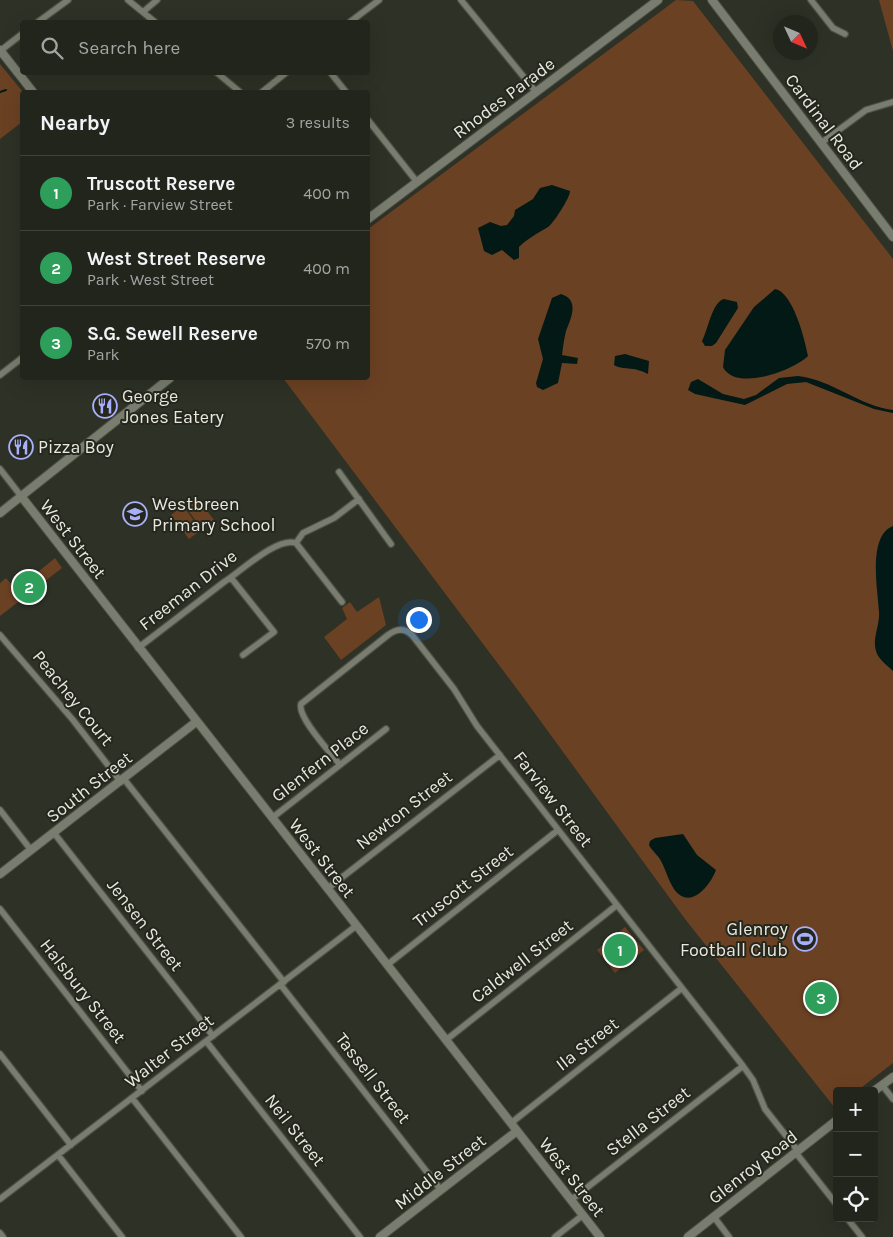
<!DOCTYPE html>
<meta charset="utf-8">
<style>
body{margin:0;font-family:Karla,sans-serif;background:#2e3129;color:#f1f3f6}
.controls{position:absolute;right:15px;bottom:15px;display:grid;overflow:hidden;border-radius:5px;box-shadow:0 5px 20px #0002}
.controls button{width:45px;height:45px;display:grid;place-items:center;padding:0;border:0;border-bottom:1px solid #3f423b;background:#22251c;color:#f1f3f6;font:25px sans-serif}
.compass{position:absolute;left:773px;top:15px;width:45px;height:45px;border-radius:50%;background:#22251c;box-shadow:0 5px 20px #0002;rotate:134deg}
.you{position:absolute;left:418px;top:619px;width:18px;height:18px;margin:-12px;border:4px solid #fff;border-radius:50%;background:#1a73e8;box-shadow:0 0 0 8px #1a73e833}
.badge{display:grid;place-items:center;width:32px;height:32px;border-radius:50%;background:#a8b0fc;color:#fff;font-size:16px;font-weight:700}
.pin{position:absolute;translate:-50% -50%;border:2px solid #fff;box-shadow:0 1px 5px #0006}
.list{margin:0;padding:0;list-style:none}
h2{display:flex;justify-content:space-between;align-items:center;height:65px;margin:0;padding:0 20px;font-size:21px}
h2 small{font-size:16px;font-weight:400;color:#a2a5a3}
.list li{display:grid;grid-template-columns:32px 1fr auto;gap:15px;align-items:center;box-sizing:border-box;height:75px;padding:0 20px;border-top:1px solid #3f423b}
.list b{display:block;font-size:19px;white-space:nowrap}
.list p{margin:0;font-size:16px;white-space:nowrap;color:#a2a5a3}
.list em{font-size:16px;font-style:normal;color:#a2a5a3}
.icon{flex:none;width:28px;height:28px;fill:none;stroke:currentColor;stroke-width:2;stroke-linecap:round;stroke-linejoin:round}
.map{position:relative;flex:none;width:893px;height:1237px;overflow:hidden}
.search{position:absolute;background:#22251c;box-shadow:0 5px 20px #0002;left:20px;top:20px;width:350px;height:55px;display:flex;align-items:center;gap:12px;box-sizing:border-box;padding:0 18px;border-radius:5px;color:#a2a5a3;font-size:19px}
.panel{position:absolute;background:#22251c;box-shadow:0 5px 20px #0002;left:20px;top:90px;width:350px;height:290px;border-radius:5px}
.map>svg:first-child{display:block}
</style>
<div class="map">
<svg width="893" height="1237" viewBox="0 0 893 1237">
<rect width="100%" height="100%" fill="#2e3125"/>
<path fill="#6b4123" d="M676,0L693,1L893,259V1063L857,1091H837L835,1108L685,919L520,693L283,378H368V229Z
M879,0H893V51Z
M0,64L23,92L22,122L0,139Z
M196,496L214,520L202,529L184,505Z
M183,506L201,530L189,539L171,515Z
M55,558L62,568L0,616V583L6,578L16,590Z
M379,597L386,625L341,660L324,637L347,619L342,608L350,602L357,612Z
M625,927L644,950L615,973L597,950Z"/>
<path fill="#021916" d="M552,185L570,191C570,198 553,224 548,227C538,233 527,239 519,247V258L514,260L502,250L492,255L484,251L478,228L490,222L501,226L507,225L514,216L515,210L533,199L540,188Z
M775,289C793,292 805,340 808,356C793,371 735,392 723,367L725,350L754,307Z
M561,294C580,300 571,318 566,331C564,339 563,347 562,355L578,358L577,364L562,363L558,383L543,390L537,387L536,383L543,359L538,339L552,298Z
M724,299L737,302L738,308L716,343L712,346H705L702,341C708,330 712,302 724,299Z
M625,354L649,361L648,374C634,366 621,370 614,365L615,356Z
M798,376C833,380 859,406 893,410V413L874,409L806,382L787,384L745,405L695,394L688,390L691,382L698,379L723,394L744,399L756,395L779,378Z
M893,526V671C887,665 878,659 876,651C872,639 880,625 879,612C878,591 867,536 893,526Z
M683,834L697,855L716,870C710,886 690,911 674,889C668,880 666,870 661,861C658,855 652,851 649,845L650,841L655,838Z"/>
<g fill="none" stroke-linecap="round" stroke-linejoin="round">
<path stroke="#021916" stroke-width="2" d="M0,92L6,90"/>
<g stroke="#4d4f45" stroke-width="8">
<path id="street" d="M128,0L155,22
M461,0L536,92
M811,0L833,28L845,34
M143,12L157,0
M38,22L68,0
M350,22L379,0
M0,51L22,34
M216,72L240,92
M330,72L346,92
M262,92L287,72
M368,120L417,182
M821,143L866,110L893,102
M0,375L22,358
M0,469L21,496
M339,472L391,544
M296,543L342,602
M232,579L274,632L243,655
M0,635L73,720L121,782
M138,648L224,582C238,574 277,536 296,543L303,533L334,518L359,499
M340,765C331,753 297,717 301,704L388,635C396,629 404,627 412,635L454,689L477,726L743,1066L753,1080L765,1109L798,1151
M124,779L284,982
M0,810L31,850
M272,818L386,729
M54,833L213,1036
M327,889L500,755
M0,909L142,1091
M387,965L558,830
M280,984L441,1190
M446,1040L617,905
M206,1041L360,1237
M0,1054L71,1145
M882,1085L893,1099
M132,1098L241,1237
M511,1123L682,988
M796,1153L837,1205
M58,1155L122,1237
M0,1199L356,926
M571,1200L743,1066
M714,1217L729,1237
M847,1218L862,1237
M0,1233L3,1237
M555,1237L583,1215"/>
</g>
<g stroke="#4d4f45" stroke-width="10">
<path id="secondary" d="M712,0L893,237
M0,50L33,92
M368,219L658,0
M21,496L600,1237
M0,513L170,378
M0,874L196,722
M874,1091L893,1077
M380,1237L517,1131
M688,1237L837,1120"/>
</g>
<use href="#street" stroke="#797d6f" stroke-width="5.5"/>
<use href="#secondary" stroke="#797d6f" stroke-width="8"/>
</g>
<defs>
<g id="restaurant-ring" transform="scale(1.25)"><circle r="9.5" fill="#25271c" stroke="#a8b0fc" stroke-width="1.5"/><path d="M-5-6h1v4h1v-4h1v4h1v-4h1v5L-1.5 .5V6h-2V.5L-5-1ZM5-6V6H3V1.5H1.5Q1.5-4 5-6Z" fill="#a8b0fc"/></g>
<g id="school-ring" transform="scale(1.25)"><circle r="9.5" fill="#25271c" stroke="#a8b0fc" stroke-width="1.5"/><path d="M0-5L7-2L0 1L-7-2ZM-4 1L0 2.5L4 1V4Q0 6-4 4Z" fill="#a8b0fc"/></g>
<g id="stadium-ring" transform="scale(1.25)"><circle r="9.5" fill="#25271c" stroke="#a8b0fc" stroke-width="1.5"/><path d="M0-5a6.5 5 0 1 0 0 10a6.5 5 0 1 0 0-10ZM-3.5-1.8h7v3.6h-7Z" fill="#a8b0fc"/></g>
</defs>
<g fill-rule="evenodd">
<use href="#restaurant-ring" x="105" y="406"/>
<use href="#restaurant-ring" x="21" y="447"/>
<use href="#school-ring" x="135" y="514"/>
<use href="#stadium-ring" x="805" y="939"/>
</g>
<g text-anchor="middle" stroke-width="4" stroke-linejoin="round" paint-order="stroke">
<g font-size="18" fill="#e7e9e1" stroke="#25271c">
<text transform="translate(504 98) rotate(-37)" y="6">Rhodes Parade</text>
<text transform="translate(824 122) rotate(53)" y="6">Cardinal Road</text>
<text transform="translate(73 539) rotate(52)" y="6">West Street</text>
<text transform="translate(188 590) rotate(-38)" y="6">Freeman Drive</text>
<text transform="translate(73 698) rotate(51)" y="6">Peachey Court</text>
<text transform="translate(320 762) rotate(-38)" y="6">Glenfern Place</text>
<text transform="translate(89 787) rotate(-38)" y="6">South Street</text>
<text transform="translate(553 799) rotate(52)" y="6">Farview Street</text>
<text transform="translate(404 810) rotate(-38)" y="6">Newton Street</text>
<text transform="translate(322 858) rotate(52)" y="6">West Street</text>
<text transform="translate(463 886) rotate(-38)" y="6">Truscott Street</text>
<text transform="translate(145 925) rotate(52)" y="6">Jensen Street</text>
<text transform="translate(522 961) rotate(-38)" y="6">Caldwell Street</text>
<text transform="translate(83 991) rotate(52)" y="6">Halsbury Street</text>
<text transform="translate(587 1044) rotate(-38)" y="6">Ila Street</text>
<text transform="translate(169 1051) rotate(-38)" y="6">Walter Street</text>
<text transform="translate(373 1078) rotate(52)" y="6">Tassell Street</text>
<text transform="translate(648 1121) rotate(-38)" y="6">Stella Street</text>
<text transform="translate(295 1130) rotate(52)" y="6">Neil Street</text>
<text transform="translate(753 1167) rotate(-38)" y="6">Glenroy Road</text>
<text transform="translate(440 1172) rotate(-38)" y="6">Middle Street</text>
<text transform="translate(572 1177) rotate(52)" y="6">West Street</text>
</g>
<g font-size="18" fill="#e7e9e1" stroke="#25271c" text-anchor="start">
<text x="122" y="402">George<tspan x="122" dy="21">Jones Eatery</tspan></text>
<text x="38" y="453">Pizza Boy</text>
<text x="152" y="510">Westbreen<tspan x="152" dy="21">Primary School</tspan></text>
<text x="788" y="935" text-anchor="end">Glenroy<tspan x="788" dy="21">Football Club</tspan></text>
</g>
</g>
</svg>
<div class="controls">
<button>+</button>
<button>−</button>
<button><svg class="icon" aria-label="locate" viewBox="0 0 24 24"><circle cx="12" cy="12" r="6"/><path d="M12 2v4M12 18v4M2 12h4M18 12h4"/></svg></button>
</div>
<svg class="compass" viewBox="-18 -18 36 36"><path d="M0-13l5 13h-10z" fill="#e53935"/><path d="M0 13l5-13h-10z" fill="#a2a5a3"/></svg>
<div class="you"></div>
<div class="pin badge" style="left:620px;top:950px;background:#2e9e5b">1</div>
<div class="pin badge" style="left:29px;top:587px;background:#2e9e5b">2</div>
<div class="pin badge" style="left:821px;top:998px;background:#2e9e5b">3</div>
<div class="search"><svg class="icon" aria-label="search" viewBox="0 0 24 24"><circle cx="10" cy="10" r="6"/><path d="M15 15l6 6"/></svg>Search here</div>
<section class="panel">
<h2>Nearby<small>3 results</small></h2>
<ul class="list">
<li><span class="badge" style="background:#2e9e5b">1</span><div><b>Truscott Reserve</b><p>Park · Farview Street</p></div><em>400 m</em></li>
<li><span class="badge" style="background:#2e9e5b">2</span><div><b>West Street Reserve</b><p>Park · West Street</p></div><em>400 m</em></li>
<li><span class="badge" style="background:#2e9e5b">3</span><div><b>S.G. Sewell Reserve</b><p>Park</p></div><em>570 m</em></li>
</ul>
</section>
</div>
